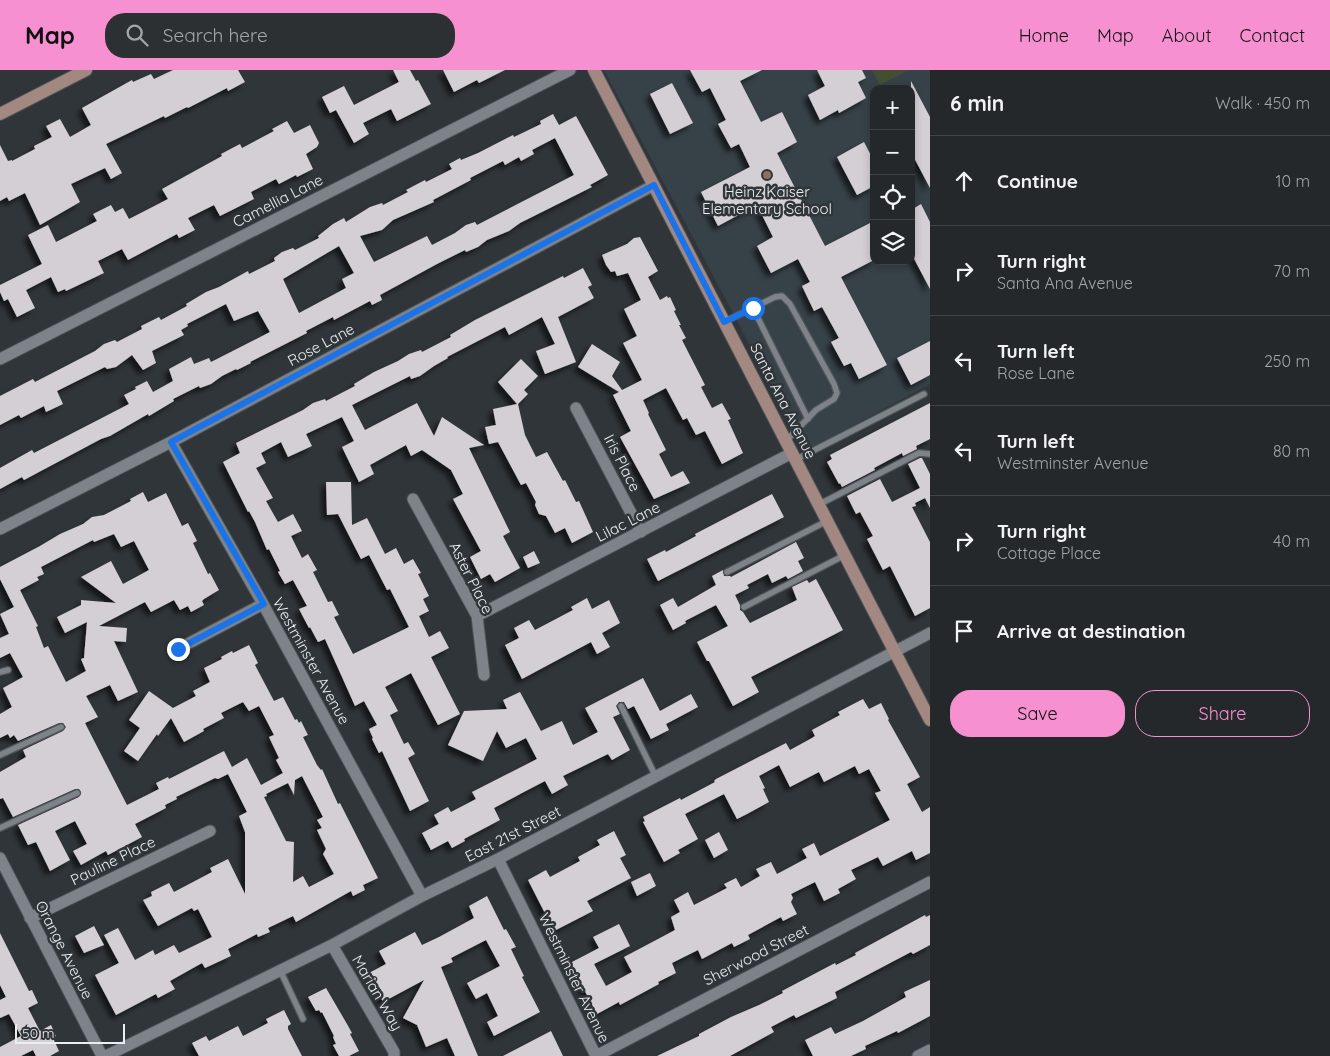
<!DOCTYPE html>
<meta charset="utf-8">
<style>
body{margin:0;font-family:Quicksand,sans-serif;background:#2c3033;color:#f1f3f6}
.controls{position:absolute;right:15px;top:15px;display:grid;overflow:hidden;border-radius:10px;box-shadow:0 2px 8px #0003}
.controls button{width:45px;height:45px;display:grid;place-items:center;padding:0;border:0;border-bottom:1px solid #414447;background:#24282b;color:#f1f3f6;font:25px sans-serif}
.scale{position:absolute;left:15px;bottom:12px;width:110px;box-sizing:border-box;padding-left:5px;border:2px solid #ebeef1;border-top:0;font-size:14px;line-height:18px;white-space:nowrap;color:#ebeef1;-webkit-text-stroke:4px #303539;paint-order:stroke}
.stop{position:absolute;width:15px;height:15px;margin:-11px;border:4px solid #1a73e8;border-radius:50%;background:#fff}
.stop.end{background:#1a73e8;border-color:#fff;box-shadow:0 1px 5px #0008}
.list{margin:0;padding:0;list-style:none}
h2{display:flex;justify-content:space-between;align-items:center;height:65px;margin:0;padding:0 20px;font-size:21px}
h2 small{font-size:16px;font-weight:400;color:#a3a6a9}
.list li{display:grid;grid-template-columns:32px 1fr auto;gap:15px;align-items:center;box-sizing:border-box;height:90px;padding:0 20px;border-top:1px solid #414447}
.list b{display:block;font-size:19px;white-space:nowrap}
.list p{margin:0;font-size:16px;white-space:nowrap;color:#a3a6a9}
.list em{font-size:16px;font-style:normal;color:#a3a6a9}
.actions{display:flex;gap:10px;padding:15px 20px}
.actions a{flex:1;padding:11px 0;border:1px solid #f690d0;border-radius:20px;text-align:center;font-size:18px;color:#f690d0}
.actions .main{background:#f690d0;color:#111}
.icon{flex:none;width:28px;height:28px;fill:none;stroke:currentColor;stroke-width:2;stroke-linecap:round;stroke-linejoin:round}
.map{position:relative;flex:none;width:930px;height:986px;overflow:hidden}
header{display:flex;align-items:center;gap:30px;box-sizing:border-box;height:70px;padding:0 25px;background:#f690d0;color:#111}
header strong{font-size:24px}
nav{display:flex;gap:28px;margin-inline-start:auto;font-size:18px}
.search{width:350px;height:45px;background:#2c3033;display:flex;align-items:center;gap:12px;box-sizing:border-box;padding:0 18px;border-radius:20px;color:#a3a6a9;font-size:19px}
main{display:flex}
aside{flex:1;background:#24282b}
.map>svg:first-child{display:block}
</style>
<header>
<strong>Map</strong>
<div class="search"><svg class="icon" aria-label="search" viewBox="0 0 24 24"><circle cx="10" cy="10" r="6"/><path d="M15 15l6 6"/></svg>Search here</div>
<nav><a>Home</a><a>Map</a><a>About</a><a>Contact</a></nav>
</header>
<main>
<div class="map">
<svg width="930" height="986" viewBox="0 0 930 986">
<defs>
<filter id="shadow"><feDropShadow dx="-4.5" dy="4.5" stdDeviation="2.5" flood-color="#0009"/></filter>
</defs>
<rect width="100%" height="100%" fill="#303539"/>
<path fill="#374148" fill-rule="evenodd" d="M604,0H930V314L806,381ZM874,19H911V191H874Z"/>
<path fill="#444f32" d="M872,0H909L880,15Z"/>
<path fill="#d4cfd5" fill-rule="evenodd" filter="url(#shadow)" d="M173,0H238L245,12L228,21L227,18L188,38L187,37L165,48L164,46L106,74L122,103L111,109L105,98L71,114L80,132L40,155L25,123L9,131L7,127L0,131V75L8,91L12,90V91L35,79L34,76L52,67L46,56L60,49L70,67L91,55L82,38L132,10L133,12L151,4L154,9Z
M393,0H410L416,11L418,10L431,34L397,51L391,39L363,53L369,64L354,73L336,40L330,43L322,27L344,16L354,35L399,12Z
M443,0H505L479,13L477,10L454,22Z
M690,0H762L740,11L761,52L782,42L797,72L777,83L825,176L874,151V190L841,207L887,295L859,309L851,293L844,296L831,272L839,268L822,237L814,241L802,216L810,212L798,189L771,203L757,176L773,167L757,135L718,156L701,122L750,97L739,74L731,78L718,54L726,50L710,18L702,22Z
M817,0H862L866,8L858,12L866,28L839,43L838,40L820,50L808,25L825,16Z
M911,11L930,47V118L911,82Z
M672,13L693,53L670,64L650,24Z
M553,44L559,55L576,46L608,105L590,115L592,117L520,153L509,161L487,170L478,177L466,182L465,180L437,194L380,225L382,230L372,235L370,231L334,250L333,247L306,261L307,263L250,292L251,293L237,300L236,299L222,306L211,314L200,318L199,316L173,329L174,331L149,346L148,344L110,366L101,369L24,410L22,407L0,419V398L32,380L34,383L129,334L124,325L136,319L135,317L147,311L153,322L173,311L169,299L191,287L194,294L209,288L211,292L270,262L258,241L234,251L226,234L187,254L188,256L181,260L184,265L152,281L156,293L143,300L132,285L116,297L107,299L105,297L57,321L63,334L46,342L44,336L21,348L19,345L0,355V326L33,309L35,312L95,281L104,274L115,270L117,272L142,259L141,256L159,247L161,250L187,236L186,234L206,222L219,217L248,201L249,204L275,191L274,188L282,182L293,178L295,180L319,168L318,166L333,154L344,148L346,152L370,137L382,133L383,135L408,122L406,120L425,110L426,112L452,99L449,94L460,88L461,90L478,83L513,65L514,67L541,54L540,51ZM555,68L574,105L477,155L475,152L466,155L455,163L432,175L427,166L374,192L360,166L382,160L393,150L434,132L433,130L471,110L470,108L503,91L505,95L519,87L521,91L534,84L532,80ZM339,176L354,203L342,209L346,218L299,243L283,209Z
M287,51L294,63L310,55L319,73L317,77L306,84L313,99L297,107L296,105L279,114L276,109L251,122L254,129L220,146L214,135L188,148L195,160L179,168L177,164L128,190L122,179L98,191L104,203L66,221L65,219L58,222L51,207L26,220L35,238L17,247L8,229L4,231L0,222V215L42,194L28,165L48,155L56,172L97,151L93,144L111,135L115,142L123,138L129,149L168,129L162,119L222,86L221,84L240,74L242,78L274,61L272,59Z
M864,72L874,91V116L857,125L837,87Z
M921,134L930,152V219L911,183V140Z
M640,167L658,201L648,207L660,230L667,226L668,228L670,227L676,240L674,241L681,255H679L686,268L682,270L705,315L701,317L712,338L722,333L731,349L728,350L743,383L722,394L705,361L696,365L687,348L683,350L666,318L643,330L649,343L648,344L666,380L659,384L671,407L683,401L690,413L654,429L620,367L631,361L613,325L619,322L578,297L592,274L620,292L612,306L622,320L642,310L623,273L637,266L624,239L641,230L628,203L617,206L615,201L611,202L606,195L602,185L627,174L634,168Z
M583,198L592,215L588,217L594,228L558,247L576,292L545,304L536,281L555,274L542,247L509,265L505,257L447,287L448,288L434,296L420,306L411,309L410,306L352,335L365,360L417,333L434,366L442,347L484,375L469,378L510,462L503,466L520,498L495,512L490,504L481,509L470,487L481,481L453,429L463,424L451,400L422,380L411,386L406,375L370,395L374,404L359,412L342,377L354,371L342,347L306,364L312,376L288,387L281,372L261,383L266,393L256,398L273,428L266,431L278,452L293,444L302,461L291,466L302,488L308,484L317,500L313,502L328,532L332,531L339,545L334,547L353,584L409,557L390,519L387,520L369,485L361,489L338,444L327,445L326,412H351L352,455L367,448L385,484L396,478L404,494L413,489L421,503L418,504L429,526L423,529L429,541L419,546L429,567L440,561L449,578L431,587L460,644L438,655L411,603L385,617L398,641L390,645L404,674L408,672L415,684L408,688L429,731L410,741L382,681L379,683L372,669L373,668L369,659L377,655L364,631L355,636L325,569L318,572L310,557L309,558L299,539L307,536L293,510L285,514L278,502L280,501L269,479L267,480L255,452L249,441L248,442L223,392L240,383L236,373L303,340L313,333L325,329L326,331L355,316L354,314L374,302L398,291L409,284L421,280L422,282L451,267L450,265L475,250L563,206L564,208Z
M930,271V305L911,315L897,288Z
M521,289L538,306L524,320L528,324L518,334L525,365L536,387L547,382L563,411L565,410L576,432L579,431L593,462L572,473L565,458L555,463L546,446L539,444L535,435L536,432L526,413L521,415L498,372L489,374L485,357L496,355L493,339L517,334L498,312Z
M930,333V369L916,376L917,379L903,386L902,383L874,398L875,400L842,417L840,413L839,414L827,392L832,389L830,385Z
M920,388H922L930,404V438L925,428L915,433L916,436L912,437L930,472V538L915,546L890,496L883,500L867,469L873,466L860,442L856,444L847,426L880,409L892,432L920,418L908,394Z
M143,422L148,432L166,423L182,456L188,453L197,471L193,473L208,504L210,503L219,520L204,529L202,531L204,535L191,542L188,536L180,540L174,530L151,542L145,532L99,556L127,558L126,572L114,571L138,622L118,631L110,615L86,626L98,647L85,653L127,735L159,719L156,713L168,707L169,709L224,681L232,697L247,688L261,715L283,703L276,690L279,688L269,667L274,665L259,636L249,641L243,632L221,643L224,648L203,659L204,661L184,672L171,648L158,666L157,664L138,691L124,681L140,658L129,650L149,621L173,638L196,626L193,621L210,612L204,598L222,589L221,587L232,581L233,583L249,575L258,593L255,595L274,631L283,627L295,650L297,649L299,653L301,651L308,665L303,667L317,695L321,700L322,699L338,734L340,733L378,808L363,815L365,820L353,826L351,821L296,852L293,846L268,858L270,862L258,867L257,864L228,879L231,886L205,898L202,893L170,911L175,919L158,928L156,924L116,945L95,905L119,893L104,865L118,858L135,890L153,880L155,885L174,875L179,883L212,867L198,839L194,841L192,838L158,856L143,830L152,826L151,822L169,813L174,822L212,802L210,798L228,789L245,824V762L239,746L247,742L228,704L218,709L215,708L176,727L177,729L165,735L166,738L135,754L142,767L108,785L106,781L81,795L73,781L87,774L75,751L55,761L70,790L50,801L36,772L28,775L18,755L79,727L81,722L79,719H75L13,747L3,728L0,729V702L26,687L23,680L63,661L66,657L63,653H59L18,671L14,665L10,668L8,664L0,668V644L12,637L3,618L23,607L10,583L0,588V568L9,564L0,544L14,537L0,509V497L40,476L60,464L83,454L92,447L104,445L131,431L130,429ZM114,464L121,477L134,471L149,500L123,514L111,491L81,507L116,533L81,530V535L57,547L65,563L87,552L84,588L81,589L86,601L66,612L48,576L44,578L36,557L38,556L20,520L39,510L37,507L44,504L41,497L93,470L94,472ZM302,706L323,747L317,750L322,758L317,760L326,779L323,784L334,804L309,817L303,806L293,812L294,772L286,771L264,727L267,726L266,724L288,713L294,725L295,710Z
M772,424L784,447L658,511L647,489L665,480L666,482L696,466L695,464Z
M796,472L804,488L798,491L803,501L788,509L786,506L772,513L768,504L747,515L749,518L735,525L740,535V540L743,542L750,553L797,530L792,517L807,510L809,513L816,509L843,560L751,607L759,622L733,636L709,591H707L697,572L728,556L716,535L685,551L686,553L673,560L660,535L673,528L678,537L716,515L712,506L723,500L724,506H730L731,507Z
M534,481L540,493L528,498L523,487Z
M587,528L592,539L609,530L620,553L602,563L610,577L597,584L591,572L522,609L505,575L519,568L514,558L529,550L535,560L573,540L571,537Z
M643,608L660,641L691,624L698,637L666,654L669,660L651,669L634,636L628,639L624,632H619L616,636L620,644L613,647L630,680L612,690L608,684L563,706L568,715L552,724L545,711L522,723L494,738L500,750L464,769L465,771L452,778L448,771L431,780L422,763L439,754L434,745L448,737L451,742L476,729L472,722L537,689L526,668L506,678L497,661L483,691L448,675L464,641L507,639L503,630L520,622L541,661L562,651L573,675L598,662L585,638Z
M863,629L869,639L881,633L889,649L888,650L920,707L907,714L922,742L930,737V783L916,790L912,781L883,796L878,787L851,800L856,809L838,819L840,823L824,831L815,812L791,824L793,828L791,832L797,844L783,851L781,847L748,865L750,869L734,877L732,873L702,889L698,880L672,893L676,903L658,912L659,914L620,935L619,932L597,944L570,893L599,878L593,867L619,854L630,876L594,894L606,916L632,902L624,887L675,860L671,847L680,842L674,830L688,822L694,835L727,818L724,814L736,808L741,817L760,806L756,799L771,792L777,804L807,788L802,779L814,773L820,786L890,750L875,723L881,721L869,699L859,704L855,696L824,712L819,702L790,717L779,695L759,706L765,718L763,719L769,732L747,744L737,749L724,724L685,744L698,769L678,780L680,783L664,792L643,752L645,751L643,747L680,728L681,730L715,712L714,711L716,709L786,673L790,680L812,668L815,666L812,660L840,645L838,642Z
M614,761L626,785L620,788L631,808L587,831L593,841L554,861L528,810L546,800L550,807L580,791L578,787L600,775L597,770Z
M719,762L728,780L714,788L705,770Z
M650,803L656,816L637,826L631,812Z
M487,826L504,860L506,859L516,877L511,879L524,906L522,907L540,942L494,966L487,952L498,946L487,923L476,929L467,913L500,896L486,870L451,888L453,892L441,897L478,986H455L447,968L426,977L417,955L403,948L424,910L383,932L369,903L386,894L379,881L415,862L422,875L439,867L474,848L469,836Z
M925,845L926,847L930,845V875L913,884L911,882L835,922L837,928L796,948L794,945L771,957L774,962L730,986H657L699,966V964L731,947L759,935L783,923L782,921L835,893L836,895L856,885L855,883Z
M94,856L104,875L84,883L75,866Z
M0,863L29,921L32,920L38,933L28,938L40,961L51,955L56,966L53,968L59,981L50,986H36L33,980L21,986H0V977L21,966L9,944L0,948V930L6,927L0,915Z
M930,910V946L898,963L897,961L865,976L866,979L851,986H813L805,970L831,957L835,964L863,951L906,927L904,922Z
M326,918L347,954L352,963L350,964L359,981L349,986H339L333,975L336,974L333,967L334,966L322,942L321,943L319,940L316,941L308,927Z
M284,940L291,954L288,956V959L302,986H199L192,973L206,966L209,971L238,956L243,966L268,953L266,949Z
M551,961L563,986H503Z"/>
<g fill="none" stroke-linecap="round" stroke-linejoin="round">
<g stroke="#4f5356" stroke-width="8">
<path id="lane" d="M753,238L808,349
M724,252L775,227L782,226L790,234L834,314L837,323L834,329L816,340L786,371
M795,390L924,324
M818,435L919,383L930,384
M727,502L827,451
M744,537L845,485
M0,602L8,600
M621,636L656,707
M0,685L61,657
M0,758L77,723
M280,900L303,949"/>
</g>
<g stroke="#4f5356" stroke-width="13">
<path id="street" d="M0,289L570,0
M576,338L641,462
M171,372L263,534L422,826
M413,429L477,546L484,605
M0,459L171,372L654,115
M477,546L792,383
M178,579L263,534
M0,788L102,986
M498,789L596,986
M30,848L210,761
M332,875L394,982V986
M106,986L332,875L422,826L498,789L930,563
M596,986L930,812
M918,986L930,980"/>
</g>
<g stroke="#4f5356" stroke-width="14">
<path id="secondary" d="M594,0L930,650
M0,44L86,0"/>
</g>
<use href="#lane" stroke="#7d8388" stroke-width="5.5"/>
<use href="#street" stroke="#7d8388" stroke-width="11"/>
<use href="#secondary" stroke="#a28881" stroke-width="12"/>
</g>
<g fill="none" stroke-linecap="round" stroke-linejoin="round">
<path stroke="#1a73e8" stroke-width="6" d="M178,579L264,534L171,372L654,115L724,252L753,238"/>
</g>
<circle fill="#8d6e63" stroke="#303539" stroke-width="2" cx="767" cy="105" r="5"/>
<g text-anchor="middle" stroke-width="5" stroke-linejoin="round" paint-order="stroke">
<g font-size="15" fill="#ebeef1" stroke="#303539">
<text x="767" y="127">Heinz Kaiser<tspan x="767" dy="17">Elementary School</tspan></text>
</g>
<g font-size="15" fill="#ebeef1" stroke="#303539">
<text transform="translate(278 131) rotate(-27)" y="5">Camellia Lane</text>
<text transform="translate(321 275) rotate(-28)" y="5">Rose Lane</text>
<text transform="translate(783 331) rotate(63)" y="5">Santa Ana Avenue</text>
<text transform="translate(622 393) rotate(63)" y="5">Iris Place</text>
<text transform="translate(628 452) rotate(-27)" y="5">Lilac Lane</text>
<text transform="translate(471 508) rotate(63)" y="5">Aster Place</text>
<text transform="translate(311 591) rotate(61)" y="5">Westminster Avenue</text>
<text transform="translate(513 764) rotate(-27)" y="5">East 21st Street</text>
<text transform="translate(113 791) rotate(-26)" y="5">Pauline Place</text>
<text transform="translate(64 880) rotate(63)" y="5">Orange Avenue</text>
<text transform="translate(756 885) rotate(-27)" y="5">Sherwood Street</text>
<text transform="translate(574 908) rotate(64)" y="5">Westminster Avenue</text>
<text transform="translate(377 923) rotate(60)" y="5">Marian Way</text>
</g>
</g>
</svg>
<div class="controls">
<button>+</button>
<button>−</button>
<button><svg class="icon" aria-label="locate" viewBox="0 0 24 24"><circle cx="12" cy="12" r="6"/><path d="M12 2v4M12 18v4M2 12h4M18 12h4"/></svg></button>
<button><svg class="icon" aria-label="layers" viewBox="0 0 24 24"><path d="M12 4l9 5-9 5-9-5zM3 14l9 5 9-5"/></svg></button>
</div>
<div class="scale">50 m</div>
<div class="stop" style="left:753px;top:238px"></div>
<div class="stop end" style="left:178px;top:579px"></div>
</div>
<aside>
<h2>6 min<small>Walk · 450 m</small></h2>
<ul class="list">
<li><svg class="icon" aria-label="ahead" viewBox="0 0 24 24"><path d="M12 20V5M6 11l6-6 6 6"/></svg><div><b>Continue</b></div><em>10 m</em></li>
<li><svg class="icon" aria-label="right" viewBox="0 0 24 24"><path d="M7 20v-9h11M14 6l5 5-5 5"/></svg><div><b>Turn right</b><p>Santa Ana Avenue</p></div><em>70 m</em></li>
<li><svg class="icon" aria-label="left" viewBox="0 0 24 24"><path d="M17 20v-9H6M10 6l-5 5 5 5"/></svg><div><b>Turn left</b><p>Rose Lane</p></div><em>250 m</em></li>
<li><svg class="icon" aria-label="left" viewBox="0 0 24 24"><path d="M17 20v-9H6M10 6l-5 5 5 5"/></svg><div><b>Turn left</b><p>Westminster Avenue</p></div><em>80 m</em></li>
<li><svg class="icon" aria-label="right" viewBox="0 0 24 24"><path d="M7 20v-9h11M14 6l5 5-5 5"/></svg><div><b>Turn right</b><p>Cottage Place</p></div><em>40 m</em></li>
<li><svg class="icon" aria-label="arrive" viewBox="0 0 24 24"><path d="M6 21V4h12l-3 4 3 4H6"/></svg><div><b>Arrive at destination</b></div></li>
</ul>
<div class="actions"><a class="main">Save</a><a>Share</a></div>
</aside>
</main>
